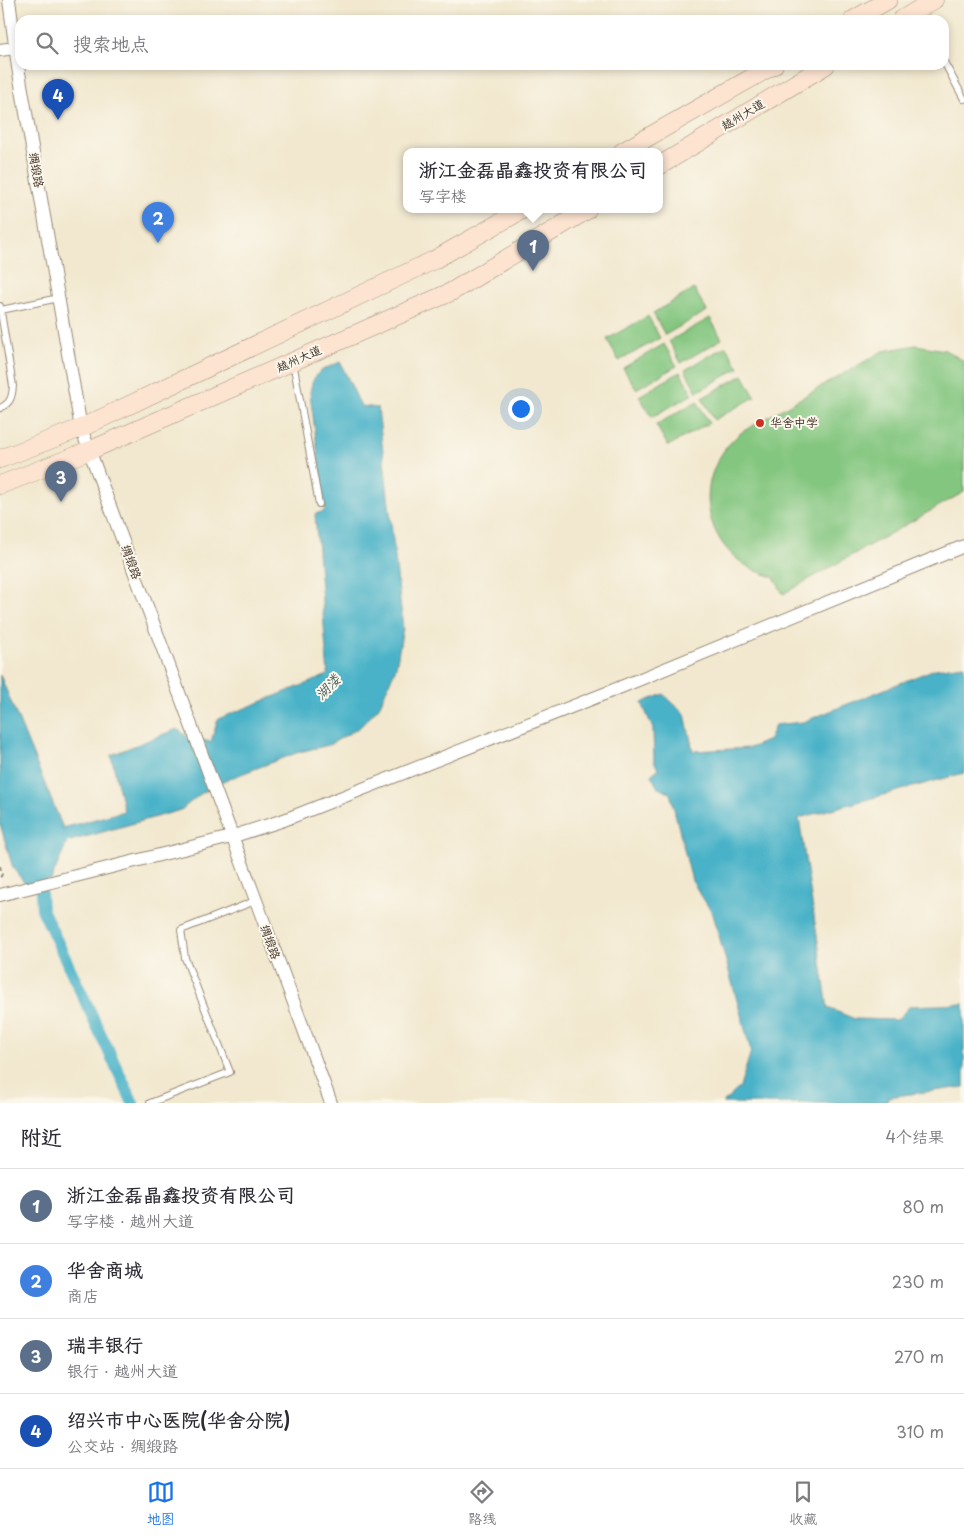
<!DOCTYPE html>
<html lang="zh">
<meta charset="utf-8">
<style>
body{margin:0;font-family:"Playpen Sans","LXGW WenKai TC",sans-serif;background:#f7f7f7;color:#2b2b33}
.you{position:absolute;left:520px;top:408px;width:18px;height:18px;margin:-12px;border:4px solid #fff;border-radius:50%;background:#1a73e8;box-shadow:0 0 0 8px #1a73e833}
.badge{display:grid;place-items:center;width:32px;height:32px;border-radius:50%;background:#1a73e8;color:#fff;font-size:16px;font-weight:700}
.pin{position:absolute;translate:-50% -41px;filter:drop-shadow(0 1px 2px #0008)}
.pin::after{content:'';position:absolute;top:26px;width:18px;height:15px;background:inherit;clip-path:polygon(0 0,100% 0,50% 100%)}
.popup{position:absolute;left:403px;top:148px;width:260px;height:65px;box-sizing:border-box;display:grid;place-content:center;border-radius:10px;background:#fff;filter:drop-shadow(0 1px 4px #0005);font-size:16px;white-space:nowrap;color:#7c7c81}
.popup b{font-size:19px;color:#2b2b33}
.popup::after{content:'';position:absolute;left:50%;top:100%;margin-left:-10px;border:10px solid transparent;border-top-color:#fff}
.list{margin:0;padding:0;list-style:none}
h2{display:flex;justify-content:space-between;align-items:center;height:65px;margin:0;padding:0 20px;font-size:21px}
h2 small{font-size:16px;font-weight:400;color:#7c7c81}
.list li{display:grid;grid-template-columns:32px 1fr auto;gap:15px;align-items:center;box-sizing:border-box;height:75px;padding:0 20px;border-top:1px solid #e1e1e2}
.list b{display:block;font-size:19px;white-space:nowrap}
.list p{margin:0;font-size:16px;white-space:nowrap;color:#7c7c81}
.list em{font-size:16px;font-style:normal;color:#7c7c81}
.icon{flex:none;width:28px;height:28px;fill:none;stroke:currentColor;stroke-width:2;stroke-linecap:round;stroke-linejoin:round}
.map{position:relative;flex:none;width:964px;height:1103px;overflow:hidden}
.search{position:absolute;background:#fff;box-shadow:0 2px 8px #0003;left:15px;right:15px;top:15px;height:55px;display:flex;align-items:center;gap:12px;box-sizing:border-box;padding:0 18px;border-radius:15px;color:#7c7c81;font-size:19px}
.sheet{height:365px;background:#fff}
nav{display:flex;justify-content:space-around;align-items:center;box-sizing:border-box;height:70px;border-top:1px solid #e1e1e2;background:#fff;font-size:14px;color:#7c7c81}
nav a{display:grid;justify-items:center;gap:2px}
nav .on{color:#1a73e8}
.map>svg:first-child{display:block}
</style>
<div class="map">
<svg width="964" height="1103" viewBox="0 0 964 1103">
<rect width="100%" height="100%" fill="#fbf7ec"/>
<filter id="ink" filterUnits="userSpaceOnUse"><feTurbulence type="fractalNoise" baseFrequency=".02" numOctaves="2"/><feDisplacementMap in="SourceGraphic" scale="10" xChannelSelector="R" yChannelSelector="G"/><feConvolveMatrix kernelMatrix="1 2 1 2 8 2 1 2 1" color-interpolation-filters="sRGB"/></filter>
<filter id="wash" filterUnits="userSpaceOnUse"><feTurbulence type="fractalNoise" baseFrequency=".0096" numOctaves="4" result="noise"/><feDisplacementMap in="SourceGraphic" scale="20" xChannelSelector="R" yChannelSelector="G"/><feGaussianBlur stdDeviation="1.12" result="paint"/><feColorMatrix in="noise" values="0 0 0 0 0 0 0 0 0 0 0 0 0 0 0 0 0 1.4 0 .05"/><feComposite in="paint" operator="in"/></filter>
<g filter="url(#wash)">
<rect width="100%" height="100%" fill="#f2e8cf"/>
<path fill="#83c67f" stroke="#5f784e" d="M694,289L707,311L665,335L653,313Z
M648,316L660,338L619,361L607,339Z
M710,318L722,339L681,363L669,341Z
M664,344L677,366L636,389L623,368Z
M916,345L945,350L964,361V492L783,594L774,577C703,560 685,477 742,432L883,351Z
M726,346L739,368L697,392L685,370Z
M680,372L693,394L652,417L639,396Z
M743,375L755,397L714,420L702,398Z
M697,401L709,423L668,446L656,425Z"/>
<path fill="#4ab2c8" stroke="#426e73" d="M340,362L361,406L378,408L403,628L396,667L379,707L360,727L329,745L299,752L223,781L199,795L181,810L67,842L51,880L26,885L13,868L0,824V675L63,828L124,811L111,755L177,729L188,737L211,742L218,719L328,675L315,514L325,511L310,393C313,371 322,370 340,362Z
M964,665V773L799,818L828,1008L855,1019L897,1020L910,1006L964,1004V1087L888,1097L886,1103H723L740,1087L751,1051L713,914L692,881L670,793L658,788L651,775L658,769L654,761L653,729L642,703L663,694L685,714L693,751L750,748L769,740L775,725L803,722L935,669Z"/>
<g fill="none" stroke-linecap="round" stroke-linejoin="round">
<path stroke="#4ab2c8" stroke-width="12" d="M40,876L42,909L133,1103"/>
</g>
</g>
<g filter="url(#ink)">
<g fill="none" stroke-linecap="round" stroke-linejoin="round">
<g stroke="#968976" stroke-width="8">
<path id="lane" d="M944,62L964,99
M0,306L13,386C12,397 11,403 0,408
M1,310L59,298
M293,362L319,504
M150,1103L230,1072L185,958L181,930L255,901"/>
</g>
<g stroke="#968976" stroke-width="14">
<path id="street" d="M9,0L18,67L81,428L331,1103
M0,50L15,48
M0,895L231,837L284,820L604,694L964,546"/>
</g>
<g stroke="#968976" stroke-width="19">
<path id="secondary" d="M853,20L888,0
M901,20L934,0
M622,152L774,65
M659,166L826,65
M0,459L81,428L434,260L522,210
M0,485L91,450L451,292L587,210"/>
</g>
<path stroke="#968976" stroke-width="2" stroke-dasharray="4 4" stroke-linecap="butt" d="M0,866L2,874L0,878"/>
<use href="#lane" stroke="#fff" stroke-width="6"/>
<use href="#street" stroke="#fff" stroke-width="12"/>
<use href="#secondary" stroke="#fde4d1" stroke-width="18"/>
</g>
</g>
<circle fill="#c8321e" stroke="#fbf7ec" stroke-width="2" cx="760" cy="423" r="5"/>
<g text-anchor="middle" stroke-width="4" stroke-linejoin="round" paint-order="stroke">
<g font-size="12" fill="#3b2a1e" stroke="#fbf7ec">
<text transform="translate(743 115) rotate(-31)" y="4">越州大道</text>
<text transform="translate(36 170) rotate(80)" y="4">绸缎路</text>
<text transform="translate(299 359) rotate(-24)" y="4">越州大道</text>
<text transform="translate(131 562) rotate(70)" y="4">绸缎路</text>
<text transform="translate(270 942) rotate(70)" y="4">绸缎路</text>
</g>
<g font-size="12" fill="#3b2a1e" stroke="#fbf7ec" text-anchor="start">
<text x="770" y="427">华舍中学</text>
</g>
<g font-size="14" font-style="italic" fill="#405a5a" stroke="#fbf7ec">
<text transform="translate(328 687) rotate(-46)" y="5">湖溇</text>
</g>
</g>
</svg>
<div class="you"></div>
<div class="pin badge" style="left:533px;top:271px;background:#5c6f8a">1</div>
<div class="popup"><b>浙江金磊晶鑫投资有限公司</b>写字楼</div>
<div class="pin badge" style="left:158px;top:243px;background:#3f7fe0">2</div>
<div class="pin badge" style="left:61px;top:502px;background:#5c6f8a">3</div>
<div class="pin badge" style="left:58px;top:120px;background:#1a4fb4">4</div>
<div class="search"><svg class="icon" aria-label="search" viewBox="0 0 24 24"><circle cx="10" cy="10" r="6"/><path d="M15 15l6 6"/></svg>搜索地点</div>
</div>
<section class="sheet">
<h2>附近<small>4个结果</small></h2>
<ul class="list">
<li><span class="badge" style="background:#5c6f8a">1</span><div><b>浙江金磊晶鑫投资有限公司</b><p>写字楼 · 越州大道</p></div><em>80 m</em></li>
<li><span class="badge" style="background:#3f7fe0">2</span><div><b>华舍商城</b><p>商店</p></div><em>230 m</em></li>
<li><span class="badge" style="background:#5c6f8a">3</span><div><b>瑞丰银行</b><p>银行 · 越州大道</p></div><em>270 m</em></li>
<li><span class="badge" style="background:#1a4fb4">4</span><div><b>绍兴市中心医院(华舍分院)</b><p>公交站 · 绸缎路</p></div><em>310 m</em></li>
</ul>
</section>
<nav>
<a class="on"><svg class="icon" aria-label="map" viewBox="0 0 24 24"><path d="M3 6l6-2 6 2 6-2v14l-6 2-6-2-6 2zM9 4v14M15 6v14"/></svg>地图</a>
<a><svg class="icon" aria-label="directions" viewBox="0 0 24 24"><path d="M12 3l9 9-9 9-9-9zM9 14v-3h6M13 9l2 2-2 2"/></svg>路线</a>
<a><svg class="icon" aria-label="saved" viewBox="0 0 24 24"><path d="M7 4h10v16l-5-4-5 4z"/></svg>收藏</a>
</nav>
